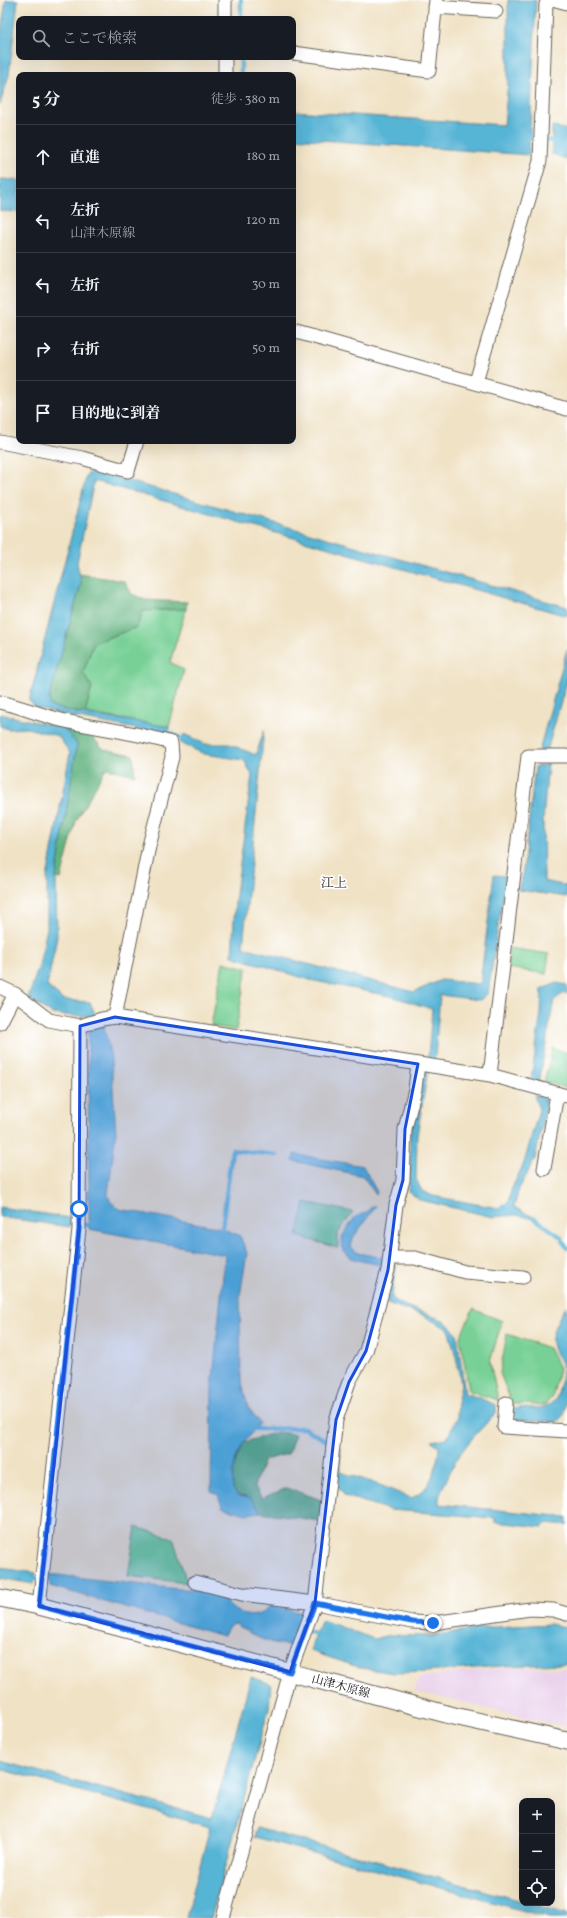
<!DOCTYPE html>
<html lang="ja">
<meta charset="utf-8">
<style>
body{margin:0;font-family:Vollkorn,"Noto Serif JP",serif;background:#20242c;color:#f1f3f6}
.controls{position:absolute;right:12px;bottom:12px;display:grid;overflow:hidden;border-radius:8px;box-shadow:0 4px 16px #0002}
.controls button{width:36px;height:36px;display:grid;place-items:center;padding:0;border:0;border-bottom:1px solid #363941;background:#171b24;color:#f1f3f6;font:20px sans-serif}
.stop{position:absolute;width:12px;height:12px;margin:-9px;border:3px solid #1a73e8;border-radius:50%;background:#fff}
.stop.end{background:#1a73e8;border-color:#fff;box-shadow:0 1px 4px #0008}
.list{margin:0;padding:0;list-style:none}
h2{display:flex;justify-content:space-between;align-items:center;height:52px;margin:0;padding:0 16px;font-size:17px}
h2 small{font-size:13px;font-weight:400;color:#9ea1a6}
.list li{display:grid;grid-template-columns:26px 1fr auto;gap:12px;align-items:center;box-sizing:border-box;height:64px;padding:0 16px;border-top:1px solid #363941}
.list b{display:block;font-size:15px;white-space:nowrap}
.list p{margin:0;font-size:13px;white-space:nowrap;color:#9ea1a6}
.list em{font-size:13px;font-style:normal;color:#9ea1a6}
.icon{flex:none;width:22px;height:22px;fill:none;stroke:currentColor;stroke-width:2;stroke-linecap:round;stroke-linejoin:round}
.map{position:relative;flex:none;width:567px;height:1918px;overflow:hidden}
.search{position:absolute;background:#171b24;box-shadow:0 4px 16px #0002;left:16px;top:16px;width:280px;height:44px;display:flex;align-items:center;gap:10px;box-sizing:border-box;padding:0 14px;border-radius:8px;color:#9ea1a6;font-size:15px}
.panel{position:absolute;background:#171b24;box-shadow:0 4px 16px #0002;left:16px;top:72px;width:280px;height:372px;border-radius:8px}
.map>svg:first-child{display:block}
</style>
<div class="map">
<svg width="567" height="1918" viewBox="0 0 567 1918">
<rect width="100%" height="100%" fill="#fff"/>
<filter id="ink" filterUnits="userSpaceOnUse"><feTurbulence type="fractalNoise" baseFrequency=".025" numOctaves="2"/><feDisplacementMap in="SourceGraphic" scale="8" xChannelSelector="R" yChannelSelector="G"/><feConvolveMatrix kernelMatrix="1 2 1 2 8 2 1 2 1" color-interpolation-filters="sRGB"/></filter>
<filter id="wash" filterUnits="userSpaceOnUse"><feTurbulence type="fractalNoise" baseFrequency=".012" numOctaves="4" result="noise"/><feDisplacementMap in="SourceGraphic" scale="16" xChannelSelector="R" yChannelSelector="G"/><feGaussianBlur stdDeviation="0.9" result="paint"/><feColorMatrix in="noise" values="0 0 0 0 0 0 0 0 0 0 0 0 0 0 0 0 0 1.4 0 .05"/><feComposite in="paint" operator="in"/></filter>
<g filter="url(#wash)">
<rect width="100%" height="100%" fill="#f0e2c5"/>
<path fill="#ead1ec" d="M509,1667L567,1668V1727L414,1691L419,1677Z"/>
<path fill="#78d096" stroke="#4a7659" d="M186,609L170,662L184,670L169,727L85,713L92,687L83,673L93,643L137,627L143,611Z
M510,948L549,954L546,974L507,968Z
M223,962L247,968L236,1030L211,1026Z
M553,1048L567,1053V1088L544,1082Z
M305,1202L353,1212L338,1233V1248L297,1236Z
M473,1309L502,1321L490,1362L498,1400L469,1391L460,1337Z
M507,1334L549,1348L559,1368L553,1395L545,1405L512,1404L500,1373Z
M136,1527L173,1538L187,1583L128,1576Z"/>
<path fill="#62b27f" stroke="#3f674e" d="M79,574L124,581L132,594L145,600L187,602L186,609L143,611L137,627L94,643L83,673L92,687L85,713L65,711L50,706L49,698L81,583Z
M64,728L85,730L104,749L133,755L135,775L106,768L76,821L61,879L56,878L77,744Z
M278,1432L295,1434L288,1454L264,1460L254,1486L262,1498L287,1488L322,1500L319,1521L261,1512C257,1508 253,1500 249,1498C245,1496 240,1497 237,1494C225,1483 238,1454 244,1442Z"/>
<path fill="#57b4d5" stroke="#3a6878" d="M6,0H18L9,75L0,105V37Z
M508,0H536L529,155L293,138V111L504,125L508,82Z
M552,126L567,130V159L552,154Z
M0,179L19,180V212L0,211Z
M94,471L567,607V616L94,481L77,563L81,583L49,698L50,706C88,718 130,719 169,727L168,735L68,716L37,708L29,701L87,474Z
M567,649V681L547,751H539Z
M0,714L64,728L77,744L56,877L57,937L47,986L63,1000L90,1002L96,1016H72L52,1014L28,998L39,966L47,928V878L70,753L58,736L27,728L8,729L0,726Z
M264,730L243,947L414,992L441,980L480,984L494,875L507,876L504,889L488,993L480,1000L440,995L435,1057L427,1075L417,1136L416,1179L422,1191L433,1196L498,1208L508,1202L512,1188L524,1163L539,1110L534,1095L544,1097L546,1108L535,1159L519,1189L514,1207L539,1220L517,1215L493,1217L420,1200L408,1191L410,1164V1134L421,1080L428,1058L432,1009L394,997L310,980L232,956L235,901L252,775L244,760L204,754L180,743L184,734L205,744H229L256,755Z
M548,764L543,821L544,881L567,886V897L518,890L522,878L535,767Z
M557,983L567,985V994L564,993L554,1000L539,1082L531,1080L541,1013L542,989Z
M96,1026H104L111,1058L116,1132L108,1194L110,1201L119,1209L222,1228L240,1236L247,1253L240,1296L241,1379L248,1407L260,1423L244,1442L236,1458L233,1472V1489L238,1496L250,1498L261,1512L246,1514L222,1507L218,1495L211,1491L212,1387L225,1255L89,1229L88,1032Z
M294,1154L363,1166L377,1192L376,1195L363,1176L293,1161Z
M372,1206H376L353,1238L351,1247L358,1253L384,1258V1266L353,1259L343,1251L342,1237L355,1217L367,1212Z
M0,1207L70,1218V1227L0,1217Z
M395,1263L396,1269L392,1297L398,1303L445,1321L457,1334L465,1394L477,1397L496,1405V1414C474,1435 458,1452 446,1481C442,1489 438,1496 439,1504L567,1517V1525L546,1523L543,1527L495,1522V1518L390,1510L345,1496L334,1481L337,1443L341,1447L340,1472L375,1483L411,1498C431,1491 437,1467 439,1448L432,1441L447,1438L457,1418L458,1399L461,1384L456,1357L448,1329L424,1316L387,1303Z
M567,1305V1396L564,1415L557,1422L517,1420L510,1412C523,1401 540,1416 555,1400C559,1395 564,1370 562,1364C559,1356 551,1351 552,1339C552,1328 561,1314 567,1305Z
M0,1568L36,1573L33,1584L0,1578Z
M49,1574L178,1589C192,1589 209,1589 221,1597C225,1599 228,1605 232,1608C244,1618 261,1619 270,1605L303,1613L292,1646C267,1643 257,1639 236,1624L229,1626L223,1636L50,1586Z
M322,1620L374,1639L390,1635L431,1636L478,1628L550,1624L567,1627V1664L500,1666L426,1672L394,1673L361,1668L310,1651L315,1634Z
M251,1677L271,1684L269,1708L211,1918H186L210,1827L0,1769V1761L212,1818Z
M257,1828L522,1901V1903H528L567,1914V1918H550L255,1837Z"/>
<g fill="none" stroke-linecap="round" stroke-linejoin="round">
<path stroke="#57b4d5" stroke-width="4.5" d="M241,19V0
M241,57V75
M524,136L567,144
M163,730L187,741
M534,1218L561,1237L567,1248
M71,1222L88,1225
M222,1228L232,1150L277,1155
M255,1429L304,1428L331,1443
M35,1578L50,1580
M307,1631L315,1634"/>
</g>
</g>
<g filter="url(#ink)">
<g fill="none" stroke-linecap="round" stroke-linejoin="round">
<g stroke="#666157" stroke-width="15">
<path id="minor" d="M225,0V19
M556,0L567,3
M435,7L496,11
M293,53L429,71L436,0
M225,75V57
M293,331L567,409
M476,382L540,161L546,4L550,0
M0,442L82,458L128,471L137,441
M0,702C22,707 43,716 65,721C100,729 137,732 171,743L172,757L149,846L115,1017
M0,987L15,994L49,1020L80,1026L102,1019L115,1017L490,1075L567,1096
M0,1023L15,994
M490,1075L528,756H567
M544,1169L557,1094
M390,1258H415L465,1272L523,1277
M506,1403L504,1427L567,1431
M195,1582L242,1594L315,1603L412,1622L433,1623L530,1609L553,1610L567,1614
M39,1606L79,1229L80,1026
M223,1918L290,1672L315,1603L336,1420L349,1382L366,1351L388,1270L396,1205L403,1180L405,1129L415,1089L418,1064"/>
</g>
<g stroke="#666157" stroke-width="19">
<path id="tertiary" d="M0,1598L39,1606L454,1716L567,1741"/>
</g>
<use href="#minor" stroke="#fff" stroke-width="13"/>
<use href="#tertiary" stroke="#fff" stroke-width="17"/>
</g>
</g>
<g fill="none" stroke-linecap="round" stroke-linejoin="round" filter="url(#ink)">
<path stroke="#1a73e8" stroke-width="5" d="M79,1209V1229L39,1606L290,1672L315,1603L412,1622L433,1623"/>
</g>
<path fill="#1d4ed8" fill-opacity="0.2" stroke="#1d4ed8" stroke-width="3" stroke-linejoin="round" d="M115,1017L418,1064L405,1129L403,1180L396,1205L388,1270L366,1351L349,1382L336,1420L315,1603L290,1672L39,1606L79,1229L80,1026Z"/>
<g text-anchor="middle" stroke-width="3.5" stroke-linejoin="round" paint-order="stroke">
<g font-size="12" fill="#1c1c1c" stroke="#fff">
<text transform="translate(341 1686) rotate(15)" y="4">山津木原線</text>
</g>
<g font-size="13" fill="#1c1c1c" stroke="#fff">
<text x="334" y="887">江上</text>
</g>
</g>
</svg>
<div class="controls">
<button>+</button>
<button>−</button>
<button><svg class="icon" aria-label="locate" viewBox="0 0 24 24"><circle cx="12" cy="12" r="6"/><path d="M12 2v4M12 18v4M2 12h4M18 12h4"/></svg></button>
</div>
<div class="stop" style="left:79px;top:1209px"></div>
<div class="stop end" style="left:433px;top:1623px"></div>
<div class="search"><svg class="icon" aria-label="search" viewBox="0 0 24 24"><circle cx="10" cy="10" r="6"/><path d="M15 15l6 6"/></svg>ここで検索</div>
<section class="panel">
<h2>5 分<small>徒歩 · 380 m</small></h2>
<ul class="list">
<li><svg class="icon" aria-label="ahead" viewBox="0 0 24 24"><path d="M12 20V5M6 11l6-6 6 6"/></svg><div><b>直進</b></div><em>180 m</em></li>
<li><svg class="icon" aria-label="left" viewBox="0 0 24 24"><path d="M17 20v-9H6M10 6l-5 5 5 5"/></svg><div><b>左折</b><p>山津木原線</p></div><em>120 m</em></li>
<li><svg class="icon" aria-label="left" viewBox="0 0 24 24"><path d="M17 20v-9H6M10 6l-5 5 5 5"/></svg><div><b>左折</b></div><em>30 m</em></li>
<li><svg class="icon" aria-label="right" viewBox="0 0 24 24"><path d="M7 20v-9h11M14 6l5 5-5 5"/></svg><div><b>右折</b></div><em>50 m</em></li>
<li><svg class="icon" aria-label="arrive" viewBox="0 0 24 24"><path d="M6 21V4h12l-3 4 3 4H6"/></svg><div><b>目的地に到着</b></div></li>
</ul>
</section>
</div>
